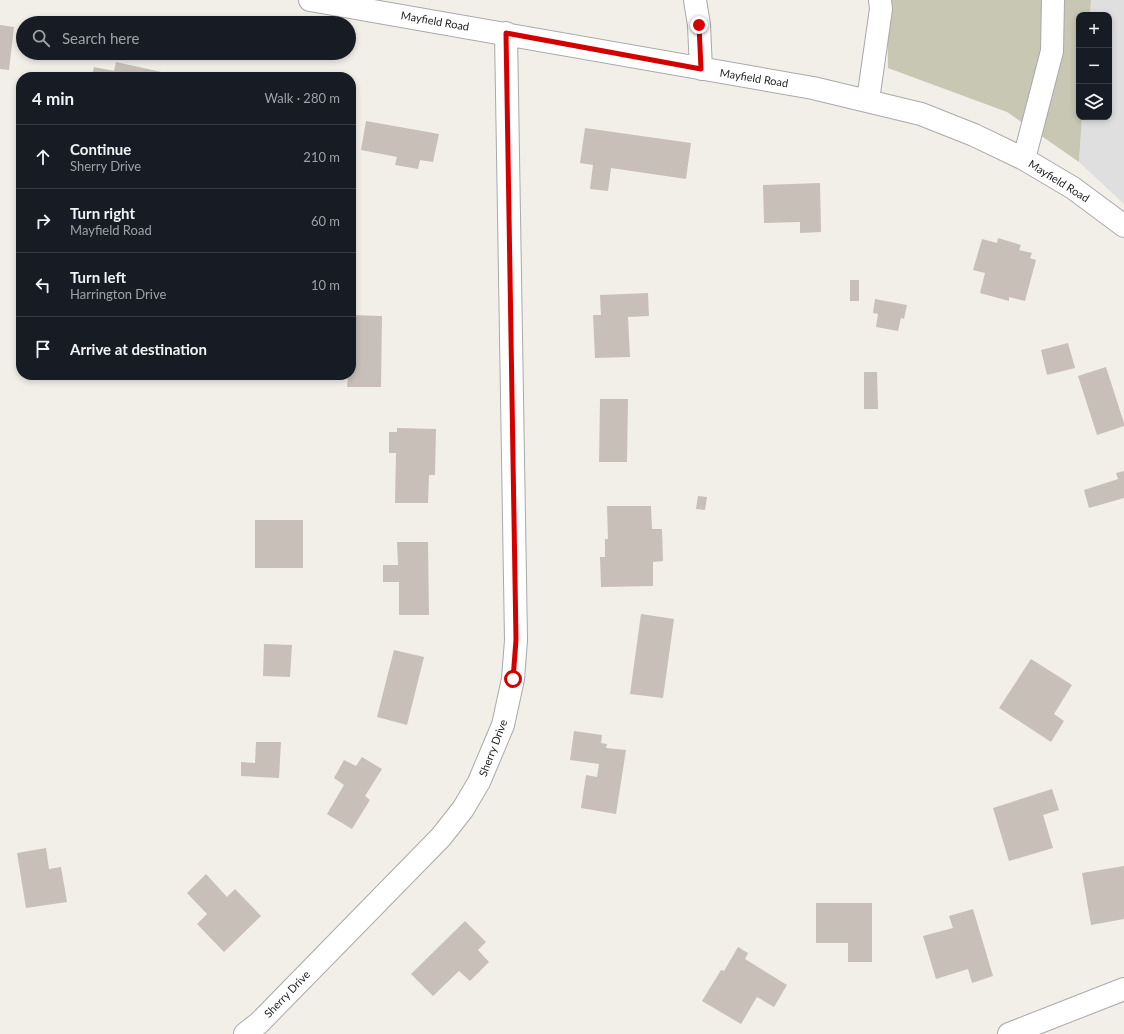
<!DOCTYPE html>
<meta charset="utf-8">
<style>
body{margin:0;font-family:Lato,sans-serif;background:#20242c;color:#f1f3f6}
.controls{position:absolute;right:12px;top:12px;display:grid;overflow:hidden;border-radius:8px;box-shadow:0 2px 6px #0003}
.controls button{width:36px;height:36px;display:grid;place-items:center;padding:0;border:0;border-bottom:1px solid #363941;background:#171b24;color:#f1f3f6;font:20px sans-serif}
.stop{position:absolute;width:12px;height:12px;margin:-9px;border:3px solid #d40000;border-radius:50%;background:#fff}
.stop.end{background:#d40000;border-color:#fff;box-shadow:0 1px 4px #0008}
.list{margin:0;padding:0;list-style:none}
h2{display:flex;justify-content:space-between;align-items:center;height:52px;margin:0;padding:0 16px;font-size:17px}
h2 small{font-size:13px;font-weight:400;color:#9ea1a6}
.list li{display:grid;grid-template-columns:26px 1fr auto;gap:12px;align-items:center;box-sizing:border-box;height:64px;padding:0 16px;border-top:1px solid #363941}
.list b{display:block;font-size:15px;white-space:nowrap}
.list p{margin:0;font-size:13px;white-space:nowrap;color:#9ea1a6}
.list em{font-size:13px;font-style:normal;color:#9ea1a6}
.icon{flex:none;width:22px;height:22px;fill:none;stroke:currentColor;stroke-width:2;stroke-linecap:round;stroke-linejoin:round}
.map{position:relative;flex:none;width:1124px;height:1034px;overflow:hidden}
.search{position:absolute;background:#171b24;box-shadow:0 2px 6px #0003;left:16px;top:16px;width:340px;height:44px;display:flex;align-items:center;gap:10px;box-sizing:border-box;padding:0 14px;border-radius:22px;color:#9ea1a6;font-size:15px}
.panel{position:absolute;background:#171b24;box-shadow:0 2px 6px #0003;left:16px;top:72px;width:340px;height:308px;border-radius:16px}
.map>svg:first-child{display:block}
</style>
<div class="map">
<svg width="1124" height="1034" viewBox="0 0 1124 1034">
<rect width="100%" height="100%" fill="#f2efe9"/>
<path fill="#e0dfdf" d="M1091,0H1124V204L1079,162L1082,117H1109V15H1090Z"/>
<path fill="#c7c7b4" d="M887,0H1091L1090,15H1079V117H1082L1079,162L1007,112L888,68Z"/>
<path fill="#c7bfb8" d="M0,25L14,27L9,70L0,69Z
M116,62L175,75V77H92L94,67L114,71Z
M366,121L439,134L433,162L420,160L418,169L395,165L397,157L361,150Z
M585,128L691,143L686,179L611,168L608,191L590,189L593,165L580,163Z
M820,183L821,232L800,233V222L764,223L763,185Z
M998,238L1021,245L1019,250L1032,253L1030,258L1036,260L1025,301L1009,297V301L980,293L985,273L973,270L982,239L997,243Z
M19,247H21V276H17Z
M850,280H859V301H850Z
M648,293L649,316L628,317L630,357L595,358L593,315H601L600,295Z
M875,299L907,305L904,319L901,318L898,331L876,327L878,314L873,313Z
M351,315L382,316L381,387H347L348,375H351Z
M1068,343L1075,368L1047,375L1041,350Z
M1106,367L1124,423V426L1097,435L1078,376Z
M864,372H877L878,409H864Z
M600,399H628L627,462H599Z
M397,428L436,429L435,475H429L428,503H395L396,453H389V432H397Z
M1124,471V498L1089,508L1084,490L1118,479L1116,473Z
M698,496L707,497L705,510L696,509Z
M607,506H651L652,529H662L663,561L653,562V586L601,587L600,557H605V539H608Z
M255,520H303V568H255Z
M397,542H428L429,615H399V582H383V565H398Z
M641,614L674,619L663,698L630,694Z
M264,644L292,645L290,677L263,676Z
M394,650L424,657L407,725L377,717Z
M1031,659L1072,685L1054,714L1064,721L1051,742L999,708Z
M574,731L602,735L601,743L607,744L606,748L626,750L616,814L581,808L586,775L597,777L599,764L570,760Z
M256,742H281L279,778L241,776V762L255,763Z
M362,757L382,769L365,796L370,800L352,829L327,814L344,785L334,778L344,760L356,766Z
M1052,789L1059,810L1043,815L1053,848L1009,861L993,808Z
M46,848L49,869L61,867L67,902L26,908L17,853Z
M1124,866V919L1091,925L1082,873Z
M206,874L227,897L235,889L261,916L224,952L197,924L207,914L187,893Z
M816,903H872V962H848V943H816Z
M973,909L993,976L972,983L968,969L936,979L923,936L953,928L949,916Z
M465,921L486,942L478,950L489,962L470,981L459,971L433,996L411,974Z
M738,947L748,953L745,959L787,985L774,1007L757,997L741,1024L702,1001L721,970L724,971Z"/>
<g fill="none" stroke-linecap="round" stroke-linejoin="round">
<g stroke="#a9a9a9" stroke-width="24">
<path id="minor" d="M310,0L813,88L921,114L974,135L1024,159L1073,188L1124,226
M695,0L699,25L701,69
M868,100L881,9L880,0
M1024,159L1052,51L1053,0
M245,1034L259,1023L441,837L463,809L479,782L503,725L513,679L516,640L506,33
M1009,1034L1124,989"/>
</g>
<use href="#minor" stroke="#fff" stroke-width="22"/>
</g>
<g fill="none" stroke-linecap="round" stroke-linejoin="round">
<path stroke="#d40000" stroke-width="5" d="M513,679L516,640L506,33L701,69L699,25"/>
</g>
<g text-anchor="middle" stroke-width="3.5" stroke-linejoin="round" paint-order="stroke">
<g font-size="11" fill="#222" stroke="#fff">
<text transform="translate(435 21) rotate(10)" y="4">Mayfield Road</text>
<text transform="translate(754 78) rotate(9)" y="4">Mayfield Road</text>
<text transform="translate(1059 181) rotate(32)" y="4">Mayfield Road</text>
<text transform="translate(493 748) rotate(-69)" y="4">Sherry Drive</text>
<text transform="translate(287 994) rotate(-46)" y="4">Sherry Drive</text>
</g>
</g>
</svg>
<div class="controls">
<button>+</button>
<button>−</button>
<button><svg class="icon" aria-label="layers" viewBox="0 0 24 24"><path d="M12 4l9 5-9 5-9-5zM3 14l9 5 9-5"/></svg></button>
</div>
<div class="stop" style="left:513px;top:679px"></div>
<div class="stop end" style="left:699px;top:25px"></div>
<div class="search"><svg class="icon" aria-label="search" viewBox="0 0 24 24"><circle cx="10" cy="10" r="6"/><path d="M15 15l6 6"/></svg>Search here</div>
<section class="panel">
<h2>4 min<small>Walk · 280 m</small></h2>
<ul class="list">
<li><svg class="icon" aria-label="ahead" viewBox="0 0 24 24"><path d="M12 20V5M6 11l6-6 6 6"/></svg><div><b>Continue</b><p>Sherry Drive</p></div><em>210 m</em></li>
<li><svg class="icon" aria-label="right" viewBox="0 0 24 24"><path d="M7 20v-9h11M14 6l5 5-5 5"/></svg><div><b>Turn right</b><p>Mayfield Road</p></div><em>60 m</em></li>
<li><svg class="icon" aria-label="left" viewBox="0 0 24 24"><path d="M17 20v-9H6M10 6l-5 5 5 5"/></svg><div><b>Turn left</b><p>Harrington Drive</p></div><em>10 m</em></li>
<li><svg class="icon" aria-label="arrive" viewBox="0 0 24 24"><path d="M6 21V4h12l-3 4 3 4H6"/></svg><div><b>Arrive at destination</b></div></li>
</ul>
</section>
</div>
